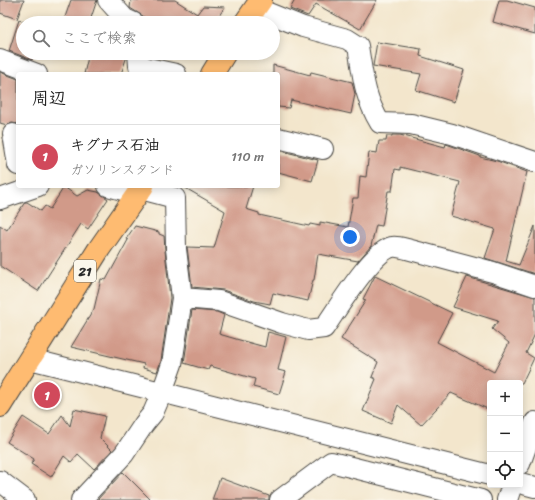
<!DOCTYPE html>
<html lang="ja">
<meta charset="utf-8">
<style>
body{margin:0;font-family:Sriracha,"Klee One",sans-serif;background:#f2f2f2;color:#222}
.controls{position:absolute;right:12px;bottom:12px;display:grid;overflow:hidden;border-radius:4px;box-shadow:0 2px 10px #0003}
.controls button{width:36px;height:36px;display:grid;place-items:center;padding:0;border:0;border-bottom:1px solid #e0e0e0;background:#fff;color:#222;font:20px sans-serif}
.you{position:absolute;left:350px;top:237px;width:14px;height:14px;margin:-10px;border:3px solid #fff;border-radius:50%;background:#1a73e8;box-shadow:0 0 0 6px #1a73e833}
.badge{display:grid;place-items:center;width:26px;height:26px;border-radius:50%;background:#d1495b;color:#fff;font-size:13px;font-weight:700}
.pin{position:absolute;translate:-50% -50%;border:2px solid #fff;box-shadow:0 1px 4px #0006}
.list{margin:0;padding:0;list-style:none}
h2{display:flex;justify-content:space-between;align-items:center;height:52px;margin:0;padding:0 16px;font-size:17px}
h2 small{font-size:13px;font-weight:400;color:#767676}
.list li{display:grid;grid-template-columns:26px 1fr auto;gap:12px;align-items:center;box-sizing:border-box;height:64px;padding:0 16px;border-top:1px solid #e0e0e0}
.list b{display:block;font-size:15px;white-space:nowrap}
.list p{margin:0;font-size:13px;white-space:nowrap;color:#767676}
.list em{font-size:13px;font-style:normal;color:#767676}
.icon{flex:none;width:22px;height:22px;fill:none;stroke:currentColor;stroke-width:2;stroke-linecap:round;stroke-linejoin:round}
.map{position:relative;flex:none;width:535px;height:500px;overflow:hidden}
.search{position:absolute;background:#fff;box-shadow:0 2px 10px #0003;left:16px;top:16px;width:264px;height:44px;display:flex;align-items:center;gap:10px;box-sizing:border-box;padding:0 14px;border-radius:22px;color:#767676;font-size:15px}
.panel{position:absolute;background:#fff;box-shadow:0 2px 10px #0003;left:16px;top:72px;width:264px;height:116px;border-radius:4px}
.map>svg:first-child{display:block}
</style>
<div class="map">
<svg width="535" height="500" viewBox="0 0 535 500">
<rect width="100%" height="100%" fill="#fbf7ec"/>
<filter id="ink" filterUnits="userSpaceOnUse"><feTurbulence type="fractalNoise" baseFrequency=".025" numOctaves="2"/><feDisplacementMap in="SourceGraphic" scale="8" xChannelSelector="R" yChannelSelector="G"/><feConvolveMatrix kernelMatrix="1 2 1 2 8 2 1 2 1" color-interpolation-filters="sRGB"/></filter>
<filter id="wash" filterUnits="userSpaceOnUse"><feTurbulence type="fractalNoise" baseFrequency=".012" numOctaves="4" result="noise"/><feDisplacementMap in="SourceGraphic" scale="16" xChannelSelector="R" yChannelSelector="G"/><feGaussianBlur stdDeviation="0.9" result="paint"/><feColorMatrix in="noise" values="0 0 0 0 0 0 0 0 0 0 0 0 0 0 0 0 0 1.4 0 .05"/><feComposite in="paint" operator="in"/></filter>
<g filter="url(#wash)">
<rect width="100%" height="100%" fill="#f3e6cc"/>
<g id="blocks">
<path fill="#d19a89" d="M0,0H24L17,19L0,13Z
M71,0H97L91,18L106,23H63Z
M131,0H175L197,14L203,6L225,7L214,23H145L143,16L130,8Z
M295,0H377L360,29L316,4L308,16L290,9Z
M499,0H507L535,8V34L493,22Z
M19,20L29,23H23V53H35L32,60L9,51Z
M377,42L421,49L420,56L464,70L454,102L416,90L421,74L373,66Z
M78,53H127V56L121,74H84L88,57Z
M273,65L310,75L311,72L352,82L355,94L351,114L291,100L289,108L278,107V74H273Z
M0,72L18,79V124L12,123L7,125L0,123Z
M392,135H400L445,147L446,144L449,145L480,156V157L497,161L527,172L506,261L519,265L535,226V274L485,258L495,229L451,216L460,182L400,167V170L395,169L392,191H388L382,226L376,225L371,246L358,261L318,254L314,280H313L308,301L273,293L270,304L254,301L223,290L192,287L187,247L214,248L225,211L182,186H253L246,209L259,213V215L309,226L310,224L320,226V222L348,227L353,198H358L360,176L366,177L369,152L377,153L379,141H386L387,136H392Z
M278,150L318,160L312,181L278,172Z
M64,187L77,196L88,190L98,192L108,199L88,229L81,224L38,291L0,266V225L7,230L25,202H27L41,211L45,206L50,209Z
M135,226L159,232V234L164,236L165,250L170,298L161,361L157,372L143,368L144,364L71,347L94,309L101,279L106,280L128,240L126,239Z
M375,276L452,313L437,342L494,372L509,343L492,329L498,321L453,307L467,277L535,297V334L526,353L534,358L522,383H490V410L451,393L421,425L398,405L391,423L363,411L376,379L372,377L378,362L341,339L366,300L363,299Z
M192,310L217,312L224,315L219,334L236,339L265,347L268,332L286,337L278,370L286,372L279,394L253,387L255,379L210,366L208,370L184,363Z
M74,409L105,416L100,438L112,450L94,469L78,454L71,462L64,456L51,477L31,464L34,459L7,442L23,417L49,434L62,415L70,426Z
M123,472L151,500H97Z
M220,478L269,496V500H212Z"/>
</g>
</g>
<g filter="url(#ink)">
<use href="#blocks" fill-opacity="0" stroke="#494743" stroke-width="1"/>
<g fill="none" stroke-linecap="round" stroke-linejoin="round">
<g stroke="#494743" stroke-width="22">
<path id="minor" d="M108,0L125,19L134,23
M256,8L303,27L347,39L358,46C363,76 364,96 380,123L411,124L452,134L535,162
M138,53L139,66L176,74
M0,60L37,74
M13,134L18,165
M278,138L323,149
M108,186L138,194
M0,199L38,186
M182,298L219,301L282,323L308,330L324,328C337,310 371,252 392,247C396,246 403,248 407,249L493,272L535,286
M30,359L490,475
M520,464L535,422
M0,481L25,500
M520,483L535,487
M81,500L124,454L144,424L153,413L162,392L172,364L182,298L176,249L175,198L141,189
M280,500L331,462L481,500
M507,500L512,485"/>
</g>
<g stroke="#494743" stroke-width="24">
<path id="major" d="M245,23L261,0
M212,74L225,53
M0,406L99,249L143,186"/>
</g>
<use href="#minor" stroke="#fff" stroke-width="20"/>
<use href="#major" stroke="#febb71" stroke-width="22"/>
</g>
</g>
<g text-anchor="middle" stroke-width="3" stroke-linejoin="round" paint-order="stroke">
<rect fill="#fbf7ec" stroke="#696865" stroke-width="1" x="74" y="260" width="22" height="22" rx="3"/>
<g font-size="13" font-weight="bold" fill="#2b2b2b">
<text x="85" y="276">21</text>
</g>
</g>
</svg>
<div class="controls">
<button>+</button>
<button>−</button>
<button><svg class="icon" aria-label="locate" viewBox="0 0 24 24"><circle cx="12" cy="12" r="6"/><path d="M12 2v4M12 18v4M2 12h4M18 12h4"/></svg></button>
</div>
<div class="you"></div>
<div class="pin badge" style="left:47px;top:395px">1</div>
<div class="search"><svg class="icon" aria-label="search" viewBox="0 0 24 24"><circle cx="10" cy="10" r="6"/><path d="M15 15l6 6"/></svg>ここで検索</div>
<section class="panel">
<h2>周辺<small></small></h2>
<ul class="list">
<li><span class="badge">1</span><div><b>キグナス石油</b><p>ガソリンスタンド</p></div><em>110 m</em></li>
</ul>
</section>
</div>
